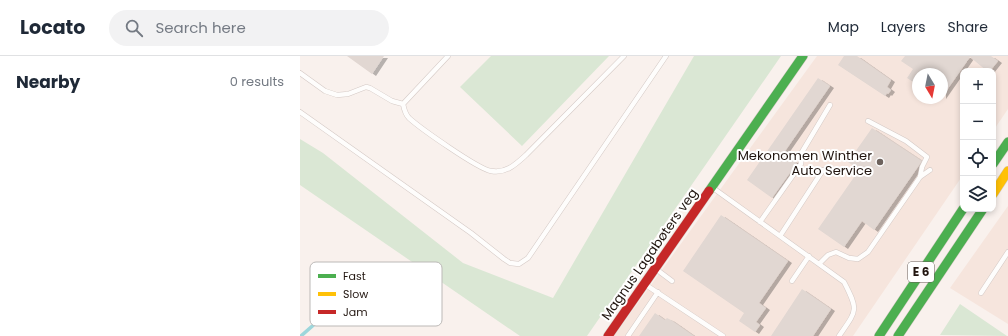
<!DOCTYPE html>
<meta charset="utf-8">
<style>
body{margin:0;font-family:Poppins,sans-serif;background:#f2f2f3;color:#1f2937}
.controls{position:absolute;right:12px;top:12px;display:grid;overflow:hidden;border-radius:8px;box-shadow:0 2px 6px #0003}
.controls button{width:36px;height:36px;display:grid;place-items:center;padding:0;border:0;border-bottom:1px solid #e0e1e3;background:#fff;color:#1f2937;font:20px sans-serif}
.compass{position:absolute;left:612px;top:12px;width:36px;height:36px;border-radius:50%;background:#fff;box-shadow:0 2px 6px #0003;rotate:170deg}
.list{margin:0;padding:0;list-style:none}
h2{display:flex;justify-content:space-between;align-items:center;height:52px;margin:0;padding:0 16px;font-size:17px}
h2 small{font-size:13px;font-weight:400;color:#747a83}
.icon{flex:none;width:22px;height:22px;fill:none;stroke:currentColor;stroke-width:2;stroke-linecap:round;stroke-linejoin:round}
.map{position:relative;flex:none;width:708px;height:280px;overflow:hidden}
header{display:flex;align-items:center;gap:24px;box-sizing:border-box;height:56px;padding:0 20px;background:#fff;border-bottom:1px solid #e0e1e3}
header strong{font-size:19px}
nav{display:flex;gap:22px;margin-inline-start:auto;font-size:14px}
.search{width:280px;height:36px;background:#f2f2f3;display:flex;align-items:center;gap:10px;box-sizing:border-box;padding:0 14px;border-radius:22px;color:#747a83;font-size:15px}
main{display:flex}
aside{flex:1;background:#fff}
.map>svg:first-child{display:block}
</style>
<header>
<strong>Locato</strong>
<div class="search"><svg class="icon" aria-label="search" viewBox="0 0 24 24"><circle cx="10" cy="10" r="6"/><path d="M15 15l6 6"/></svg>Search here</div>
<nav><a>Map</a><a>Layers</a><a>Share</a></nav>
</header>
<main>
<aside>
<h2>Nearby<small>0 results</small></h2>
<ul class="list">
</ul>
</aside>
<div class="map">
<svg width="708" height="280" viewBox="0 0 708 280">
<defs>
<filter id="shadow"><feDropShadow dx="4" dy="2" stdDeviation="0" flood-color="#0004"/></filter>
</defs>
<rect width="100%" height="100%" fill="#f9f1ed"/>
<path fill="#f6e5dd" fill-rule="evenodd" d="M517,0H708V53L693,75V15H663V119L553,280H314ZM618,18H642V42H618Z
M708,150V268L650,232Z"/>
<path fill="#dae7d4" d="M191,0H309L222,90L160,31Z
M394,0H481L287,280H220L0,129V83L23,97L163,207L253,242Z
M660,248L707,280L640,279Z"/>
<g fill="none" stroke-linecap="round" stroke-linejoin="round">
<path stroke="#9dd6db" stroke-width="3.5" d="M1,280L34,251L42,242"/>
</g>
<path fill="#e1d7d2" filter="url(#shadow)" d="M47,0H84L72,18Z
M544,0H557L591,24L587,31L591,34L588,38L587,37L585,40L538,9Z
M605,0H691L698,5L690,15H687L670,1L642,41V18H618V29L607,22L613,13L601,5Z
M518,22L530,30L483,98L497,107L472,142L447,124Z
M572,72L622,105L574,174L562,165L544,191L518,173L559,114L548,106Z
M421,159L488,205L459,247L466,252L456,266L460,269L455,276L439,265L444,257L383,215Z
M502,233L531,253L513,280H471Z
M355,257L365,264L367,262L371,264L394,280H339Z"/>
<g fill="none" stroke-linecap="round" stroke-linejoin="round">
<g stroke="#d4c9c5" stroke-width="5.5">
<path id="lane" d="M0,17L25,35L37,39L48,38L66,31L70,32L92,45L103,48L148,0
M103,48C104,53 105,58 109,62C120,72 178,113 191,115C206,118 216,108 226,99L324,0
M0,56L171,177L204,203L210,207L219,208L228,202L366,0
M568,65L606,85L627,101L622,111L620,121
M413,132L544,226C559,255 557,254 539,280
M460,166L501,108L502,96L530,49
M480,180L523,114
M520,207L528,199L536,196L549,202L558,203L568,196L620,121L630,114
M356,213L372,225
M492,225L509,200
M346,229L423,280
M681,237L708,196
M328,280L358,236"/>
</g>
<g stroke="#d4c9c5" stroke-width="10">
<path id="fast" d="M693,108L708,86
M409,135L503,0
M579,280L663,153
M598,280L683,153"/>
</g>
<g stroke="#d4c9c5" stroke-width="10">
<path id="slow" d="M693,138L708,115"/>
</g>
<g stroke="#d4c9c5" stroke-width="10">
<path id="jam" d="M308,280L409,135"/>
</g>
<use href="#lane" stroke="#fefdfc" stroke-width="4.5"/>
<use href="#fast" stroke="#4caf50" stroke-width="9"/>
<use href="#slow" stroke="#ffc107" stroke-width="9"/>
<use href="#jam" stroke="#c62828" stroke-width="9"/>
</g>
<circle fill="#6d625d" stroke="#fff" stroke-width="1.5" cx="580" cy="106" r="4"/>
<g text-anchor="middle" stroke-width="4" stroke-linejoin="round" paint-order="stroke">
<rect fill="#fff" stroke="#645b57" stroke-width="1" x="608" y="206" width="26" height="20" rx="3"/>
<g font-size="12" font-weight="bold" fill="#21150f">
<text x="621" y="220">E 6</text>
</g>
<g font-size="13" fill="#21150f" stroke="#fff" text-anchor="end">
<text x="572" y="104">Mekonomen Winther<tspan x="572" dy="15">Auto Service</tspan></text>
</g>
<g font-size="13" fill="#21150f" stroke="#fff">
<text transform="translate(349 198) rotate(-55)" y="5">Magnus Lagabøters veg</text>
</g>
</g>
<rect x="10" y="206" width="132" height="64" rx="6" fill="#fff" stroke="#bcb9b7" stroke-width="1"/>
<rect x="18" y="218" width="18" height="4" fill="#4caf50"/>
<rect x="18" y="236" width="18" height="4" fill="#ffc107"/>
<rect x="18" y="254" width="18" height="4" fill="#c62828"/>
<g font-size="11" fill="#21150f">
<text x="43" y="224">Fast</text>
<text x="43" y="242">Slow</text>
<text x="43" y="260">Jam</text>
</g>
</svg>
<div class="controls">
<button>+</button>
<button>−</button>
<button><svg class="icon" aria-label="locate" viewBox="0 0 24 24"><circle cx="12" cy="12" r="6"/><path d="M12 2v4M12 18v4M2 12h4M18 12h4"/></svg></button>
<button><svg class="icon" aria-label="layers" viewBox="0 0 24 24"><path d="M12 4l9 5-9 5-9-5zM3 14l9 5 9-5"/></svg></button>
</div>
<svg class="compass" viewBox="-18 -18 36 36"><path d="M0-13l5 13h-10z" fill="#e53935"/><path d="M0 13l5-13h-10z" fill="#747a83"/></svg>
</div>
</main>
